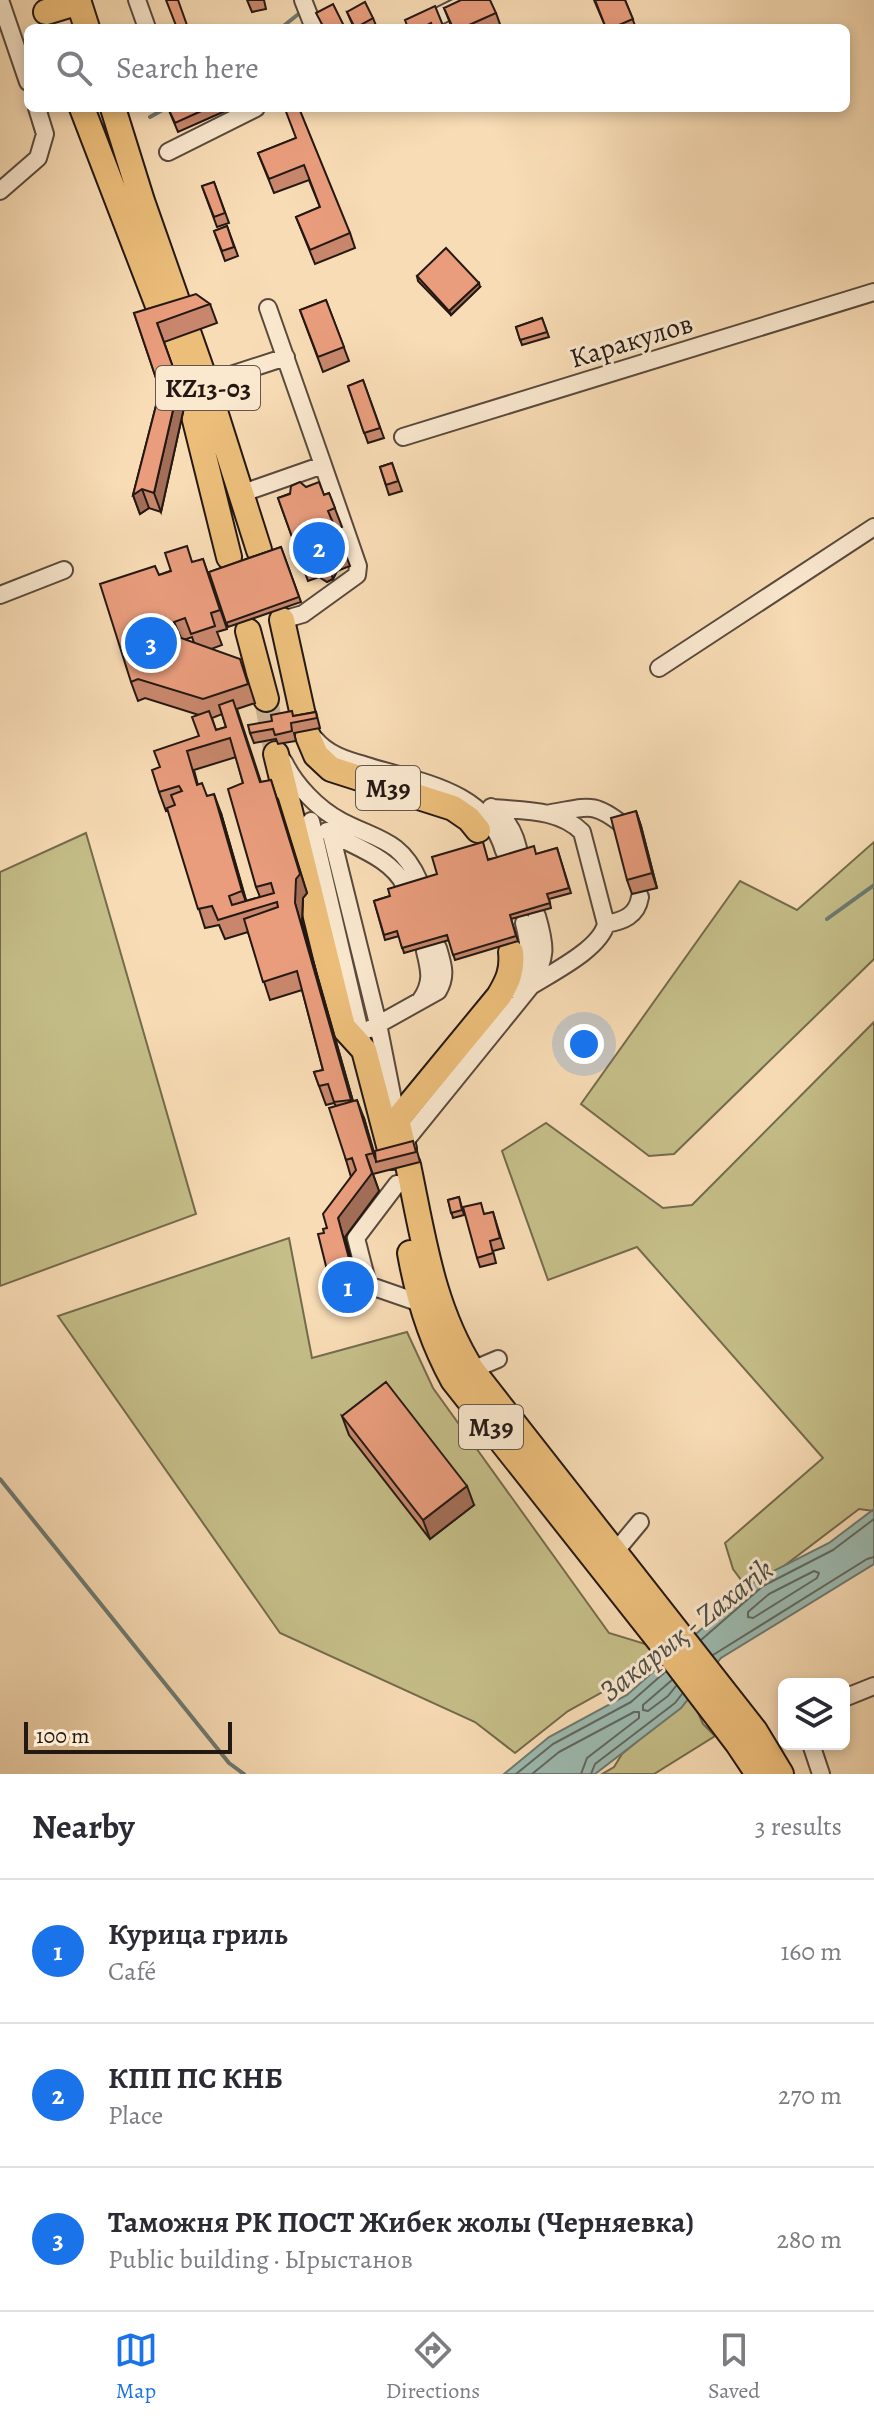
<!DOCTYPE html>
<meta charset="utf-8">
<style>
body{margin:0;font-family:Alegreya,serif;background:#f7f7f7;color:#2b2b33}
.controls{position:absolute;right:24px;bottom:24px;display:grid;overflow:hidden;border-radius:12px;box-shadow:0 4px 12px #0003}
.controls button{width:72px;height:72px;display:grid;place-items:center;padding:0;border:0;border-bottom:2px solid #e1e1e2;background:#fff;color:#2b2b33;font:40px sans-serif}
.scale{position:absolute;left:24px;bottom:20px;width:208px;box-sizing:border-box;padding-left:8px;border:4px solid #241813;border-top:0;font-size:22px;line-height:28px;white-space:nowrap;color:#241813;-webkit-text-stroke:6px #fae8cf;paint-order:stroke}
.you{position:absolute;left:584px;top:1044px;width:28px;height:28px;margin:-20px;border:6px solid #fff;border-radius:50%;background:#1a73e8;box-shadow:0 0 0 12px #1a73e833}
.badge{display:grid;place-items:center;width:52px;height:52px;border-radius:50%;background:#1a73e8;color:#fff;font-size:26px;font-weight:700}
.pin{position:absolute;translate:-50% -50%;border:4px solid #fff;box-shadow:0 2px 8px #0006}
.list{margin:0;padding:0;list-style:none}
h2{display:flex;justify-content:space-between;align-items:center;height:104px;margin:0;padding:0 32px;font-size:34px}
h2 small{font-size:26px;font-weight:400;color:#7c7c81}
.list li{display:grid;grid-template-columns:52px 1fr auto;gap:24px;align-items:center;box-sizing:border-box;height:144px;padding:0 32px;border-top:2px solid #e1e1e2}
.list b{display:block;font-size:30px;white-space:nowrap}
.list p{margin:0;font-size:26px;white-space:nowrap;color:#7c7c81}
.list em{font-size:26px;font-style:normal;color:#7c7c81}
.icon{flex:none;width:44px;height:44px;fill:none;stroke:currentColor;stroke-width:2;stroke-linecap:round;stroke-linejoin:round}
.map{position:relative;flex:none;width:874px;height:1774px;overflow:hidden}
.search{position:absolute;background:#fff;box-shadow:0 4px 12px #0003;left:24px;right:24px;top:24px;height:88px;display:flex;align-items:center;gap:20px;box-sizing:border-box;padding:0 28px;border-radius:12px;color:#7c7c81;font-size:30px}
.sheet{height:536px;background:#fff}
nav{display:flex;justify-content:space-around;align-items:center;box-sizing:border-box;height:112px;border-top:2px solid #e1e1e2;background:#fff;font-size:22px;color:#7c7c81}
nav a{display:grid;justify-items:center;gap:4px}
nav .on{color:#1a73e8}
.map>svg:first-child{display:block}
</style>
<div class="map">
<svg width="874" height="1774" viewBox="0 0 874 1774">
<rect width="100%" height="100%" fill="#f8dcb5"/>
<filter id="stains"><feTurbulence type="fractalNoise" baseFrequency=".0025" numOctaves="4"/><feColorMatrix values="0 0 0 0 .2 0 0 0 0 .09 0 0 0 0 .02 0 0 0 .5 -.17"/></filter>
<radialGradient id="worn" r=".72"><stop offset=".6" stop-color="#630" stop-opacity="0"/><stop offset="1" stop-color="#630" stop-opacity=".3"/></radialGradient>
<path fill="#c5be88" stroke="#746b4e" stroke-width="2" d="M86,833L196,1214L0,1286V872Z
M874,842V959L674,1154L649,1156L581,1104L740,881L797,910Z
M874,1022V1511L859,1509L750,1592L733,1569L725,1543L823,1458L637,1247L548,1280L502,1151L546,1123L663,1208L692,1205Z
M289,1238L312,1358L407,1332L433,1388L609,1633L652,1646L662,1659L568,1711L515,1753L475,1722L280,1633L58,1316Z
M691,1697L703,1724L715,1736L654,1774H602L614,1767L622,1754Z"/>
<path fill="#9dbbb1" stroke="#6d7a72" stroke-width="2" d="M874,1509V1564L721,1658L681,1708L595,1774H504L549,1737L627,1695L758,1579L829,1543Z"/>
<g fill="none" stroke-linecap="round" stroke-linejoin="round">
<path stroke="#606a62" stroke-width="2" d="M814,1571L819,1573L817,1578L753,1618L748,1617V1612L769,1594Z
M701,1640L763,1586L833,1550L874,1519
M713,1655L867,1559L874,1557
M672,1680L643,1705V1710L648,1711L668,1696L676,1686
M516,1774L553,1744L631,1702L665,1672
M532,1774L559,1752L634,1712H639V1718L587,1758L581,1774
M591,1774L595,1764L675,1703L682,1694"/>
<path stroke="#6d7a72" stroke-width="4" d="M281,28L301,12
M150,117L166,108
M827,919L874,885
M0,1479L229,1763L244,1774"/>
<path stroke="#ceb595" stroke-width="24" stroke-dasharray="24 12" stroke-linecap="butt" d="M266,699L276,754"/>
<g stroke="#59493c" stroke-width="20">
<path id="minor" d="M0,0L28,82
M137,0L147,28
M303,0L314,28
M415,28L471,0
M168,152L256,108
M0,191L38,158L45,134L37,108
M268,308L323,465
M206,383L286,357
M403,437L874,292
M240,494L323,465L358,566L357,575L303,614L282,620
M0,595L64,570
M659,668L874,527
M315,739C327,754 346,760 364,765C417,782 487,789 504,851
M284,762C295,785 318,809 341,821C377,840 401,839 419,881
M491,807C506,817 514,831 518,848
M493,808C524,811 559,809 582,832L606,924C600,949 553,972 531,986
M551,813C588,807 593,801 623,825
M311,821L364,1049
M327,831C354,847 391,857 405,886
M331,834L378,1024L397,1120
M606,924C623,921 637,916 640,897
M514,990C532,967 531,950 524,923
M420,1001C433,983 430,971 425,951
M370,1029L438,991C447,976 443,965 438,948
M403,1144L531,986C547,957 546,947 537,916
M397,1184L356,1238L368,1285L420,1303
M472,1370L498,1359
M615,1552L640,1522
M844,1698L874,1686
M811,1744L821,1774"/>
</g>
<g stroke="#241813" stroke-width="28">
<path id="highway" d="M78,0L87,28
M46,12L79,2
M82,108L165,324L193,412L229,557
M113,108L142,201L206,383L259,550
M282,620L304,720
M248,631L266,699
M308,736L316,755L331,769L453,808L469,819L478,830
M276,754L343,1027L364,1050L392,1157
M404,1149L397,1120L499,996C508,981 513,970 511,952
M408,1165C423,1236 432,1307 472,1370L755,1731L781,1774
M410,1253C418,1298 431,1340 453,1380L665,1648L738,1744L758,1774"/>
</g>
<use href="#minor" stroke="#fae8cf" stroke-width="16"/>
<use href="#highway" stroke="#ecbe7a" stroke-width="24"/>
</g>
<path fill="#c8876c" stroke="#241813" stroke-width="2" fill-rule="evenodd" d="M247,0H264L266,9L252,12Z
M594,0H625L636,28H606Z
M444,8L496,13L501,27L452,28Z
M347,12L373,18L377,28H354Z
M168,108H232L178,132Z
M296,138L350,233L355,248L315,264L296,217L320,207L309,180L274,193L258,153Z
M214,182L229,223L217,227L202,186Z
M227,226L238,256L225,261L214,231Z
M417,276L480,287L451,315L418,281Z
M326,300L349,361L323,372L300,310Z
M210,304L217,323L164,342L185,403L161,512L149,508L140,514L133,495L160,390L134,313Z
M542,318L549,337L522,345L516,327Z
M363,380L384,438L368,443L348,386Z
M392,463L402,491L389,495L380,467Z
M306,487L324,495L329,493L342,527L336,529L350,566L337,571L333,579L327,582L319,577L308,581L278,498Z
M281,547L301,602L228,627L209,572Z
M203,559L227,629L217,632L222,645L211,649L247,678L255,703L237,709L261,782L278,799L307,893L303,898L302,922L353,1101L364,1118L375,1158L417,1151L420,1162L373,1174L379,1191L345,1237L360,1292L344,1296L341,1287L334,1289L327,1270L324,1233L351,1177L346,1160L336,1106L334,1103L326,1105L314,1072L323,1070L302,990L270,1000L248,932L225,939L219,925L205,928L168,810L166,811L159,792L160,767L199,736V715L145,698L138,701L131,682L159,575ZM192,637L194,643L184,640ZM222,714L226,727L216,730L212,718ZM236,757L243,783L256,887L260,897L246,901L221,813L198,785L194,770Z
M316,712L320,728L294,733L296,741L278,744L276,739L254,743L250,733L294,716Z
M636,811L641,826L657,888L632,894L627,880Z
M557,848L571,893L549,899L551,908L511,919L518,941L455,960L449,940L404,953L399,936L385,940L374,901L390,896L489,859L537,854Z
M459,1197L464,1215L453,1218L448,1200Z
M493,1212L504,1248L493,1251L496,1263L480,1267L477,1258L485,1214Z
M342,1416L474,1505L430,1539L349,1435Z"/>
<path fill="#a36e58" stroke="#241813" stroke-width="2" d="M479,283L480,287L451,315L449,311Z
M157,323L185,403L161,512L154,493L179,384Z
M142,489L149,508L140,514L133,495Z
M330,552L337,571L333,579L326,560Z
M271,780L307,893L303,898L302,922L358,1119L351,1100L295,903Z
M214,794L221,813L249,910L242,891Z
M636,811L641,826L657,888L652,873Z
M357,1100L364,1118L377,1162L373,1153Z
M366,1155L379,1191L345,1237L360,1292L353,1273L338,1218Z
M467,1486L474,1505L430,1539L423,1520Z"/>
<path fill="#e99d7d" stroke="#241813" stroke-width="2" fill-rule="evenodd" d="M166,0H178L188,28H177Z
M461,0H490L496,13L469,25L471,28H453L444,8Z
M595,0H625L633,19L612,28H606Z
M365,2L373,18L355,28L347,12Z
M333,4L345,28H324L316,13Z
M435,6L444,28H433L431,23L422,28H408L405,20Z
M168,108H208L175,123Z
M287,108H299L350,233L310,250L296,217L320,207L304,165L269,179L258,153L296,138L285,109Z
M214,182L225,213L214,217L202,186Z
M227,226L234,247L222,251L214,231Z
M446,248L479,283L449,311L417,276Z
M196,294L210,304L157,323L179,384L154,493L142,489L133,495L160,390L134,313Z
M326,300L344,347L318,357L300,310Z
M542,318L547,332L520,340L516,327Z
M363,380L380,428L364,433L348,386Z
M392,463L398,481L386,485L380,467Z
M300,482L306,487L319,482L324,495L329,493L335,508L328,511L343,547L330,552L326,560L320,563L312,558L301,562L278,498L290,494L291,486Z
M187,546L192,562L203,559L220,610L211,613L215,626L191,634L185,618L174,622L181,638L240,659L248,684L203,699L138,679L131,682L100,584L155,566L159,575L171,571L165,553Z
M281,547L299,597L226,623L209,572Z
M233,700L260,782L271,780L300,874L296,879L295,903L351,1100L334,1102L328,1084L319,1086L314,1072L323,1070L297,971L263,982L244,919L278,907L277,902L218,920L212,906L198,909L167,808L175,805L171,795L182,791L179,786L159,792L152,770L160,767L154,751L199,736L192,717L209,711L216,730L226,727L219,705ZM230,738L243,783L228,789L256,887L271,883L274,893L232,905L229,896L242,891L214,794L207,796L202,783L197,785L187,751Z
M292,711L293,716L316,712L317,718L291,723L292,731L275,735L273,729L250,733L248,725L272,721L271,715Z
M636,811L652,873L627,880L611,818Z
M483,842L488,860L534,846L536,854L557,848L569,888L547,894L550,903L510,915L516,936L453,955L447,935L402,948L397,931L384,935L374,901L390,896L388,889L437,874L432,857Z
M357,1100L373,1153L366,1155L372,1173L338,1218L353,1273L337,1277L335,1268L327,1270L318,1234L324,1233L323,1229L327,1228L323,1214L356,1170L352,1158L346,1160L329,1108Z
M413,1141L416,1152L376,1162L375,1151Z
M459,1197L462,1210L451,1213L448,1200Z
M481,1203L484,1214L493,1212L500,1238L490,1241L493,1253L477,1258L463,1207Z
M386,1382L467,1486L423,1520L342,1416Z"/>
<g text-anchor="middle" stroke-width="6" stroke-linejoin="round" paint-order="stroke">
<g fill="#fae8cf" stroke="#64564b" stroke-width="2">
<rect x="156" y="366" width="104" height="44" rx="6"/>
<rect x="356" y="766" width="64" height="44" rx="6"/>
<rect x="459" y="1405" width="64" height="44" rx="6"/>
</g>
<g font-size="26" font-weight="bold" fill="#241813">
<text x="208" y="397">KZ13-03</text>
<text x="388" y="797">M39</text>
<text x="491" y="1436">M39</text>
</g>
<g font-size="28" fill="#241813" stroke="#fae8cf">
<text transform="translate(631 340) rotate(-17)" y="10">Каракулов</text>
</g>
<g font-size="30" font-style="italic" fill="#4e514a" stroke="#fae8cf">
<text transform="translate(686 1630) rotate(-38)" y="10">Закарық - Zaxarik</text>
</g>
</g>
<rect width="100%" height="100%" filter="url(#stains)"/>
<rect width="100%" height="100%" fill="url(#worn)"/>
</svg>
<div class="controls">
<button><svg class="icon" aria-label="layers" viewBox="0 0 24 24"><path d="M12 4l9 5-9 5-9-5zM3 14l9 5 9-5"/></svg></button>
</div>
<div class="scale">100 m</div>
<div class="you"></div>
<div class="pin badge" style="left:348px;top:1287px">1</div>
<div class="pin badge" style="left:319px;top:548px">2</div>
<div class="pin badge" style="left:151px;top:643px">3</div>
<div class="search"><svg class="icon" aria-label="search" viewBox="0 0 24 24"><circle cx="10" cy="10" r="6"/><path d="M15 15l6 6"/></svg>Search here</div>
</div>
<section class="sheet">
<h2>Nearby<small>3 results</small></h2>
<ul class="list">
<li><span class="badge">1</span><div><b>Курица гриль</b><p>Café</p></div><em>160 m</em></li>
<li><span class="badge">2</span><div><b>КПП ПС КНБ</b><p>Place</p></div><em>270 m</em></li>
<li><span class="badge">3</span><div><b>Таможня РК ПОСТ Жибек жолы (Черняевка)</b><p>Public building · Ырыстанов</p></div><em>280 m</em></li>
</ul>
</section>
<nav>
<a class="on"><svg class="icon" aria-label="map" viewBox="0 0 24 24"><path d="M3 6l6-2 6 2 6-2v14l-6 2-6-2-6 2zM9 4v14M15 6v14"/></svg>Map</a>
<a><svg class="icon" aria-label="directions" viewBox="0 0 24 24"><path d="M12 3l9 9-9 9-9-9zM9 14v-3h6M13 9l2 2-2 2"/></svg>Directions</a>
<a><svg class="icon" aria-label="saved" viewBox="0 0 24 24"><path d="M7 4h10v16l-5-4-5 4z"/></svg>Saved</a>
</nav>
